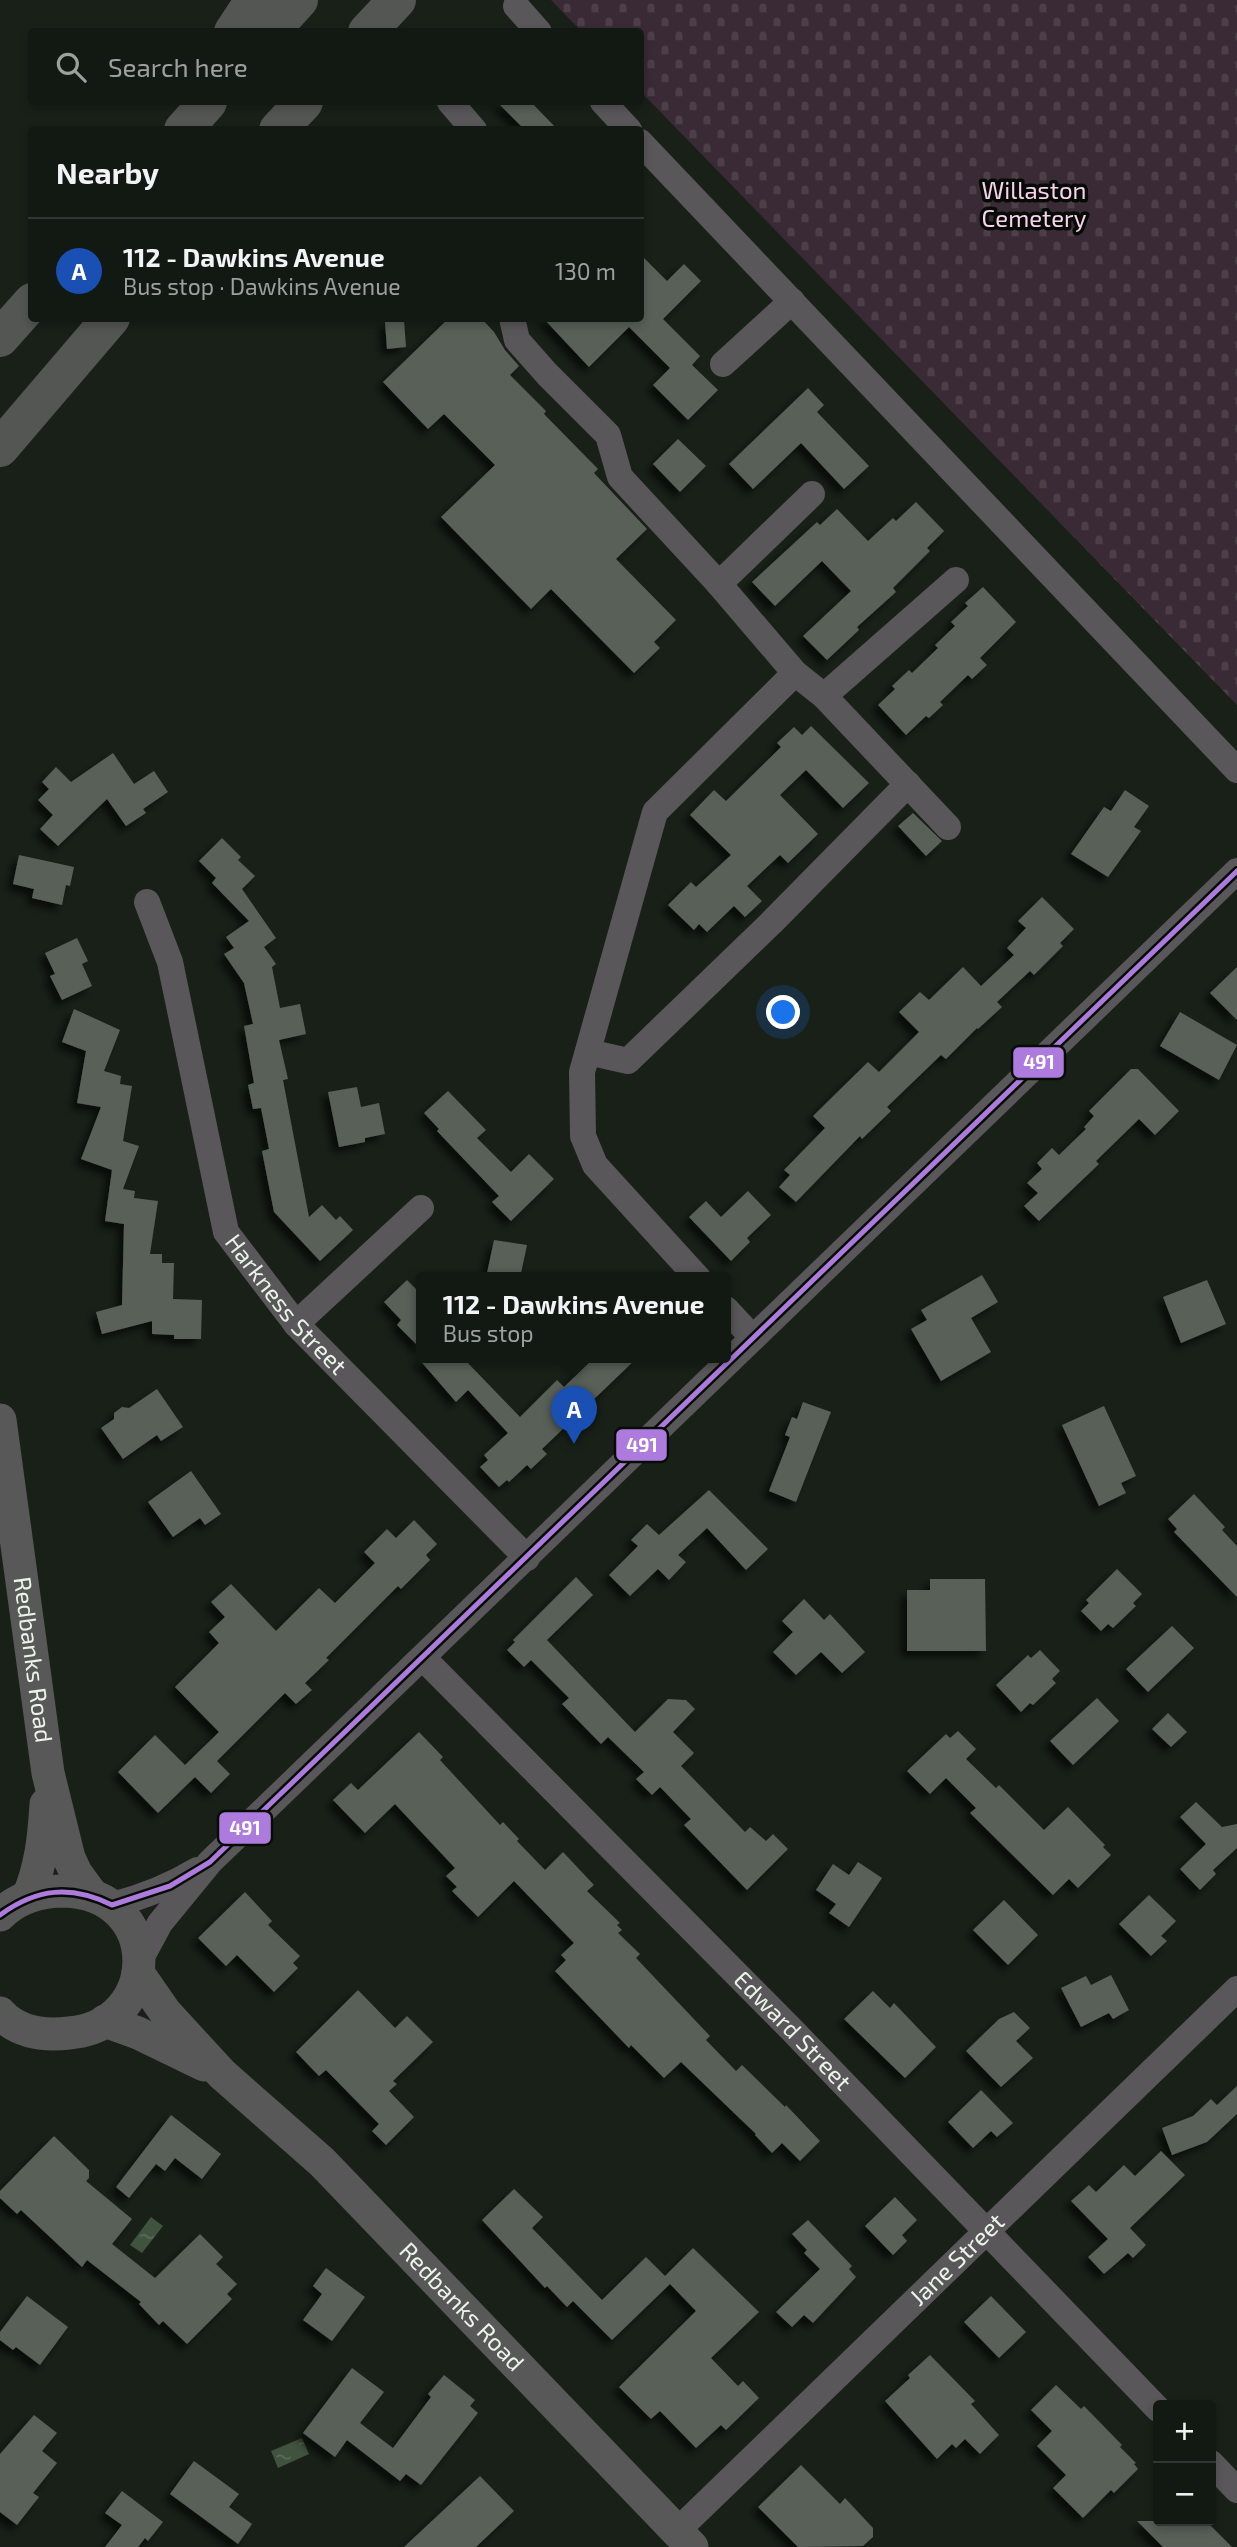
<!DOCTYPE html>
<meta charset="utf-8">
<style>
body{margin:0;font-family:"Exo 2",sans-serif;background:#1f2520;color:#f1f3f6}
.controls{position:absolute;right:21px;bottom:21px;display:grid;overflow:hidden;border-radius:7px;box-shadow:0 4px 10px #0003}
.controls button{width:63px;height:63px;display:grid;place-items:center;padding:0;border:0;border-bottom:2px solid #313732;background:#121812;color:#f1f3f6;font:35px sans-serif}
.you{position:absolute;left:784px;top:1013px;width:24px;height:24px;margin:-18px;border:5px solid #fff;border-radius:50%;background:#1a73e8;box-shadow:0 0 0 10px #1a73e833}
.badge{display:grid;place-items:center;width:46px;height:46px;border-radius:50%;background:#a0aaa0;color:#fff;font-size:23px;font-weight:700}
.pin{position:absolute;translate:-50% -58px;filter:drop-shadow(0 2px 4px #0008)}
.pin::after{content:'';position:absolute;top:37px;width:24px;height:21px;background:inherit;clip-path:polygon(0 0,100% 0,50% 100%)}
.popup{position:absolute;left:416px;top:1272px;width:315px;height:91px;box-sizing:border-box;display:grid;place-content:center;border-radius:7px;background:#121812;filter:drop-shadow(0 2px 5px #0005);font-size:23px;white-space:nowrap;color:#9ca09f}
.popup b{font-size:26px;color:#f1f3f6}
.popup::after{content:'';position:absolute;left:50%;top:100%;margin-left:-14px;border:14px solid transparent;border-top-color:#121812}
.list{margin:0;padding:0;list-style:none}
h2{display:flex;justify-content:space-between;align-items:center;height:91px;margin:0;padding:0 28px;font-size:30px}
h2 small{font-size:23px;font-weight:400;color:#9ca09f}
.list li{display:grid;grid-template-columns:46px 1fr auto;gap:21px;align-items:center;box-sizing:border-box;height:105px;padding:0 28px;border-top:2px solid #313732}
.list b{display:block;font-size:26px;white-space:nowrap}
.list p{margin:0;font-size:23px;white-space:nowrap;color:#9ca09f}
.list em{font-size:23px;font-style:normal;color:#9ca09f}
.icon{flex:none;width:38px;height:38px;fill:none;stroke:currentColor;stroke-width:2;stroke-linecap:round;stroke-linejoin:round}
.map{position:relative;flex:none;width:1237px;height:2547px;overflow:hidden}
.search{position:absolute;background:#121812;box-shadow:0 4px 10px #0003;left:28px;top:28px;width:616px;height:77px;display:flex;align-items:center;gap:18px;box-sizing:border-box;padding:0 24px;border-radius:7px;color:#9ca09f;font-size:26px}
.panel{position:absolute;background:#121812;box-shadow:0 4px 10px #0003;left:28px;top:126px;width:616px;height:196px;border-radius:7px}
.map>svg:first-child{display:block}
</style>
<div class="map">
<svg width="1237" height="2547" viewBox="0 0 1237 2547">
<defs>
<pattern id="cemetery-stones" width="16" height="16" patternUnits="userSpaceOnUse" patternTransform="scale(1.75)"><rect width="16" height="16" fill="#392a35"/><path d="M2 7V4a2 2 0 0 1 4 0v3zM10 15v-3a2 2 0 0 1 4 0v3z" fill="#4c3f48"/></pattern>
<pattern id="water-ripples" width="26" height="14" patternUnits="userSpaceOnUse" patternTransform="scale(1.75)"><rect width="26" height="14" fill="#40533e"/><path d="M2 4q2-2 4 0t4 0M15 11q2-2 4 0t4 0" fill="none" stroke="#5c6c5a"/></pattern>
<filter id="shadow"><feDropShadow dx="-6" dy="6" stdDeviation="3.5" flood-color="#0009"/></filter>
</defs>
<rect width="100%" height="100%" fill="#182018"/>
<path fill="url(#cemetery-stones)" d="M551,0H1237V705L641,92L640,32L581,31Z"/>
<path fill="url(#water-ripples)" d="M151,2217L163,2226L142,2253L130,2245Z
M302,2438L309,2454L278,2468L271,2451Z"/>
<path fill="#596059" filter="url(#shadow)" d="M497,102H531L558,130H525Z
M640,254L667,281L684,264L701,281L663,319L700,356L692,365L718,390L688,420L653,385L670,368L629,327L589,367L543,318H640Z
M449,318H481L494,332L505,350L519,366L510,375L546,411L544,414L598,469L594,473L647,529L616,559L676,620L654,642L660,648L634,673L551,589L531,609L441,517L495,465L444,414L428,429L383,382Z
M404,320L406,347L387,349L385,322Z
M808,388L824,405L817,412L869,466L844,489L801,443L753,489L729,464Z
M678,439L706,466L680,492L653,464Z
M916,502L944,531L927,548L930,551L893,588L896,592L857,627L859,630L827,660L803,636L851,591L822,561L775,606L752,582L817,522L820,525L837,509L868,541L893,518L896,521Z
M983,587L1016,622L980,658L987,665L972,679L968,675L940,702L943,705L929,718L926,716L906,735L878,705L895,689L892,686L909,670L912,673L938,648L935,645L955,626L951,622L968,606L965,603Z
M811,726L869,783L843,808L806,770L780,795L818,834L788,863L780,855L747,886L762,901L745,917L734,906L707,932L699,924L694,930L668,905L691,882L696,887L731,855L690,815L714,790L726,801L781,747L777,743L794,727L802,735Z
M113,753L134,784L154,771L168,792L143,809L146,813L126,826L107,799L58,846L40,829L53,815L38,800L49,789L42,782L56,767L71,782Z
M1125,790L1149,806L1134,827L1141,831L1108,877L1071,854L1104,807L1111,811Z
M913,813L942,841L926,856L898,826Z
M222,838L241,857L238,860L255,876L242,889L276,938L264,947L276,964L272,967L280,1008L300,1004L306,1034L279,1040L288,1079L283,1080L309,1217L322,1205L336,1220L340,1216L353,1230L320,1261L274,1212L262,1151L269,1149L261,1108L253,1109L248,1085L254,1083L244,1026L253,1024L244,983L224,954L234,948L226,937L249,921L212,883L216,878L199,861Z
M19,855L74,867L70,886L66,885L62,905L32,898L34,889L13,884Z
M1042,897L1074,929L1060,943L1063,946L1034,975L1030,971L997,1002L1002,1007L978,1029L977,1028L946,1059L941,1055L887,1107L891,1111L862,1139L860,1136L796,1202L779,1187L790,1175L784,1170L825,1128L813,1116L868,1062L879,1072L919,1032L899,1012L920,992L929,1000L963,967L981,986L1014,955L1007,948L1026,928L1018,921Z
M77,938L88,961L82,964L92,986L62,1000L50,976L55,974L45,953Z
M1237,967V1020L1210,993Z
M74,1009L120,1030L104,1071L121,1076L120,1084L132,1086L123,1141L139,1146L123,1189L135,1191L134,1198L158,1201L150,1254H162V1263H174L173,1299L202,1300L201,1339H174V1335L152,1334V1321L102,1334L96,1312L122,1305L124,1224L105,1221L112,1170L81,1159L101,1107L77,1103L86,1051L62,1042Z
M1180,1012L1237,1045L1219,1080L1160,1046Z
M1131,1069H1138L1179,1111L1155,1135L1139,1119L1096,1161L1099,1164L1039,1221L1024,1206L1038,1193L1027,1183L1042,1169L1037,1163L1052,1148L1059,1155L1086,1129L1084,1127L1094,1116L1089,1111Z
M357,1087L361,1107L379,1103L385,1134L365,1138V1142L339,1147L328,1092Z
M448,1091L486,1130L477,1138L511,1172L529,1154L554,1179L511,1221L492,1202L499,1196L437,1131L439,1129L424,1113Z
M748,1191L771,1215L747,1238L750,1242L731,1261L689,1217L706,1201L721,1217Z
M494,1240L527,1245L520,1278H486Z
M982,1275L998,1302L971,1318L991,1352L941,1381L911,1329L927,1320L921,1310Z
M407,1280L422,1295V1350L397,1325L401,1320L384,1302Z
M1207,1280L1226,1324L1181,1343L1163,1297Z
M418,1358H463L520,1417L557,1380L564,1387L594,1358H637L542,1449L547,1454L531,1469L527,1465L509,1482L507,1480L499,1487L480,1467L488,1460L484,1455L508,1433L468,1390L456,1402Z
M157,1389L183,1427L161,1441L157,1435L123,1459L101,1428L114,1419V1413L122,1407L129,1408Z
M803,1402L831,1412L796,1502L769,1491L790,1437L785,1435L792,1417L797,1419Z
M1104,1406L1136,1476L1121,1483L1126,1493L1099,1506L1062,1425Z
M191,1471L221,1514L205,1525L200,1518L173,1537L148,1502Z
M709,1490L768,1549L746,1570L707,1528L678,1555L686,1562L669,1580L658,1569L630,1596L609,1575L638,1546L631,1540L647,1524L659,1535Z
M1194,1494L1225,1527L1222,1530L1237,1546V1597L1174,1532L1177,1529L1168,1519Z
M414,1520L437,1544L426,1555L430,1560L401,1589L398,1586L326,1658L329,1660L305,1683L312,1690L296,1704L285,1693L217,1761L230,1774L211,1793L195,1777L158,1813L118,1772L155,1735L185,1765L219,1732L175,1687L219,1643L209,1632L225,1617L211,1602L231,1584L276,1631L319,1588L335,1603L375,1563L364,1552L387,1529L396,1538Z
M1117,1569L1142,1594L1133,1603L1136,1606L1113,1628L1108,1624L1101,1631L1081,1611L1089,1603L1086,1600Z
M576,1577L593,1595L547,1640L635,1732L668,1699L686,1700L695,1709L673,1732L694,1753L681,1766L745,1832L750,1827L766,1841L773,1834L788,1849L747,1890L684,1825L691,1819L660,1787L652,1795L636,1779L644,1772L608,1737L601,1744L562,1704L569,1698L531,1660L524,1667L507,1650L515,1642L513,1640Z
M930,1579H985L986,1651H907V1590H930Z
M804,1599L824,1620L830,1614L865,1652L842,1673L821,1652L796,1675L773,1652L793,1632L782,1621Z
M1172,1626L1194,1648L1148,1692L1126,1669Z
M1040,1650L1060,1671L1052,1679L1056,1683L1033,1705L1030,1703L1021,1712L996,1685L1028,1655L1031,1658Z
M1097,1698L1119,1721L1073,1765L1050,1741Z
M1168,1713L1187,1732L1171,1747L1152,1729Z
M958,1731L976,1749L966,1759L996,1788L999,1785L1044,1830L1068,1807L1105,1845L1103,1847L1111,1855L1078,1888L1069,1879L1053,1895L970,1813L976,1808L946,1778L930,1794L907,1771L946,1734L950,1738Z
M419,1732L443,1757L440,1760L500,1825L503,1822L519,1839L517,1841L545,1870L563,1852L594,1885L587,1891L620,1923L617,1925L622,1930L618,1933L640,1954L636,1958L710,2036L706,2040L736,2071L742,2065L785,2107L786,2105L820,2141L800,2161L782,2143L772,2153L755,2135L756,2134L681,2062L664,2078L631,2045L629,2048L555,1971L566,1960L561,1955L574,1943L514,1881L478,1917L452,1891L457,1887L446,1876L455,1868L395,1804L365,1833L333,1800L351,1783L358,1790Z
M1196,1802L1222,1827L1237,1824V1848L1213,1870L1216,1874L1200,1890L1180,1869L1206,1844L1180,1817Z
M858,1862L882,1878L849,1927L829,1913L836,1904L816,1890L833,1864L849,1875Z
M245,1892L272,1921L268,1925L300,1956L293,1963L298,1968L274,1992L237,1955L226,1966L198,1938Z
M1149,1895L1176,1921L1161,1936L1167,1941L1151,1956L1119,1924Z
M1004,1900L1038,1935L1008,1965L973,1930Z
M1111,1975L1129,2010L1113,2019L1109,2013L1081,2027L1061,1988L1086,1976L1091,1985Z
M358,1990L395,2028L407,2016L433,2042L393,2081L397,2084L389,2091L414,2117L386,2145L372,2131L379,2124L326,2070L319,2076L296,2052Z
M873,1991L890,2008L894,2003L936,2047L905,2078L844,2019Z
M1014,2012L1030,2028L1016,2041L1033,2058L1001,2087L966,2051L999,2019Z
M1237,2086V2114L1207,2142L1172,2155L1162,2128L1193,2116L1211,2099L1217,2105Z
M981,2090L1013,2123L997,2137L991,2131L973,2148L948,2122Z
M171,2115L221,2154L202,2179L175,2158L165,2171L156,2164L129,2198L116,2187Z
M54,2136L89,2170V2178L86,2181L132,2219L112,2244L155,2278L200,2234L223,2257L216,2264L237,2284L227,2294L232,2299L187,2344L163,2321L159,2325L139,2304L141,2302L87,2260L82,2267L21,2210L17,2214L0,2198V2191Z
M1161,2151L1185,2175L1130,2228L1146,2245L1133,2258L1128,2253L1104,2274L1088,2257L1108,2239L1071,2201L1089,2185L1096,2192L1124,2165L1135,2176Z
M514,2189L543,2217L532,2228L602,2300L646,2257L665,2276L693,2248L759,2312L711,2358L738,2386L743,2381L759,2398L726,2430L721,2425L696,2448L660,2411L651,2419L619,2387L696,2311L670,2284L612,2340L573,2301L567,2307L547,2286L545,2288L482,2220Z
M895,2197L917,2220L902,2235L907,2241L893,2255L865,2226Z
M808,2220L852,2266L849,2269L856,2277L813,2323L804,2315L792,2327L776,2312L820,2269L804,2253L807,2250L792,2234Z
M326,2268L365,2297L332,2341L303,2320L322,2294L313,2286Z
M27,2296L68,2327L40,2365L16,2347L13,2350L0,2340V2332Z
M991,2296L1026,2332L999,2358L964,2322Z
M930,2355L975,2401L971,2404L999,2435L980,2454L965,2439L956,2448L952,2444L937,2459L885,2401L910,2378L908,2375Z
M352,2368L384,2392L360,2423L393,2448L431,2397L428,2394L444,2375L475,2400L470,2406L478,2413L421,2485L406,2474L400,2481L347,2440L335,2457L303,2433Z
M1056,2385L1081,2409L1084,2406L1122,2445L1120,2447L1136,2463L1134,2464L1138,2469L1114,2493L1111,2490L1083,2518L1053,2488L1066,2475L1037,2446L1052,2431L1031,2410Z
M34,2415L57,2433L42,2451L57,2463L33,2493L39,2497L17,2525L0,2512V2454Z
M194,2461L239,2494L229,2507L252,2524L238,2544L170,2494Z
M801,2465L840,2504L845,2498L873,2528V2537L863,2546L798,2547L758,2507Z
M480,2476L514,2511L476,2547H404Z
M122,2491L163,2522L148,2541L145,2538L138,2547H105L122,2525L105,2513Z
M1137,2521H1206L1232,2547H1163Z"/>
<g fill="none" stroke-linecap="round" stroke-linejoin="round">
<g stroke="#595759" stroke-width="26">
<path d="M516,6L539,32"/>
<path d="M450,102L474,130"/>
<path d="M603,102L629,130"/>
<path d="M640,142L1237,770"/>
<path d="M512,318L517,340L547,374L608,435L620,477L719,584L795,673L824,696L948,827"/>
<path d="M723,364L792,301"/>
<path d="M719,584L812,494"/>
<path d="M824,696L956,580"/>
<path id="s1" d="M147,902L170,962L226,1232L296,1324L527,1558"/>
<path d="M588,1052L628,1061L771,923L908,784"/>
<path d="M698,1278L595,1165L583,1136L582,1072L655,812L795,673"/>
<path d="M726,1309L753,1338"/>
<path d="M296,1324L421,1208"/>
<path id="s2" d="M423,1658L791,2029L1158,2409"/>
<path d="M112,1905C143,1897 169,1887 197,1870"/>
<path d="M139,1962L160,1923L210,1862L1237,871"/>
<path d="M1211,2463L1237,2490"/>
<path id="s3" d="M677,2531L1237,1989"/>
</g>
<g stroke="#595858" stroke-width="33">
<path id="s4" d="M0,1420L48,1773L69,1858L76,1873L92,1895"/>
<path d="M28,1897C41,1867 44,1837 46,1804"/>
<path d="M0,1915C17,1898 40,1891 64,1891C164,1894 162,2025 69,2033C44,2036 18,2033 0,2013"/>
<path id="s5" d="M138,1973L165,2012L222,2074L322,2162L692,2547"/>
<path d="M105,2021L138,2033L204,2065"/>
</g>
<path stroke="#545654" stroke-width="38" d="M233,32L254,0
M270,32L299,0
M367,32L397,0
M183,130L208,102
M278,130L304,102
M0,338L32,302
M0,448L111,318"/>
<g stroke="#060c05" stroke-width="10">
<path id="bus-1" d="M0,1915C37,1888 71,1885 112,1905L170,1886L210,1862L1237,871"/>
</g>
<use href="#bus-1" stroke="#ad7bde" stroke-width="5"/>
</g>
<g text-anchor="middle" stroke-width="7" stroke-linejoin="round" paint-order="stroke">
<g font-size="24" fill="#fad1ef" stroke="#060c05">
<text x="1034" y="199">Willaston<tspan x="1034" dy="28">Cemetery</tspan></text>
</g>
<g font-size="24" fill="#eaf4e9" stroke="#060c05">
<text dy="8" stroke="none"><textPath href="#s1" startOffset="434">Harkness Street</textPath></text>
<text dy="8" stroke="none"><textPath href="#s4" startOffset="242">Redbanks Road</textPath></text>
<text dy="8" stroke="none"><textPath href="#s2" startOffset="525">Edward Street</textPath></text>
<text dy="8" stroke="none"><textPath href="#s3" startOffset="390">Jane Street</textPath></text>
<text dy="8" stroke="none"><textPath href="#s5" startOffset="466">Redbanks Road</textPath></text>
</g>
</g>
<g stroke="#060c05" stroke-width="2.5">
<rect x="1012" y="1046" width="53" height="33" rx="7" fill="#ad7bde"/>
<rect x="615" y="1428" width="53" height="34" rx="7" fill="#ad7bde"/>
<rect x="218" y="1811" width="54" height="34" rx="7" fill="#ad7bde"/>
</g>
<g font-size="19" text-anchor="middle" font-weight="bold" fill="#fff">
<text x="1039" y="1069">491</text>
<text x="642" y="1452">491</text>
<text x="245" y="1835">491</text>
</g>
</svg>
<div class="controls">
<button>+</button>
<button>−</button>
</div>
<div class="you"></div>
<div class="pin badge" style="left:574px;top:1444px;background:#1a4fb4">A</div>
<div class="popup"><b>112 - Dawkins Avenue</b>Bus stop</div>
<div class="search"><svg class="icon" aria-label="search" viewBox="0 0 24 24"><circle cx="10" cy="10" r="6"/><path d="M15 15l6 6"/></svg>Search here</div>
<section class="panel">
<h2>Nearby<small></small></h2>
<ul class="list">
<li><span class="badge" style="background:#1a4fb4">A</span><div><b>112 - Dawkins Avenue</b><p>Bus stop · Dawkins Avenue</p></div><em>130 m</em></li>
</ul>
</section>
</div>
